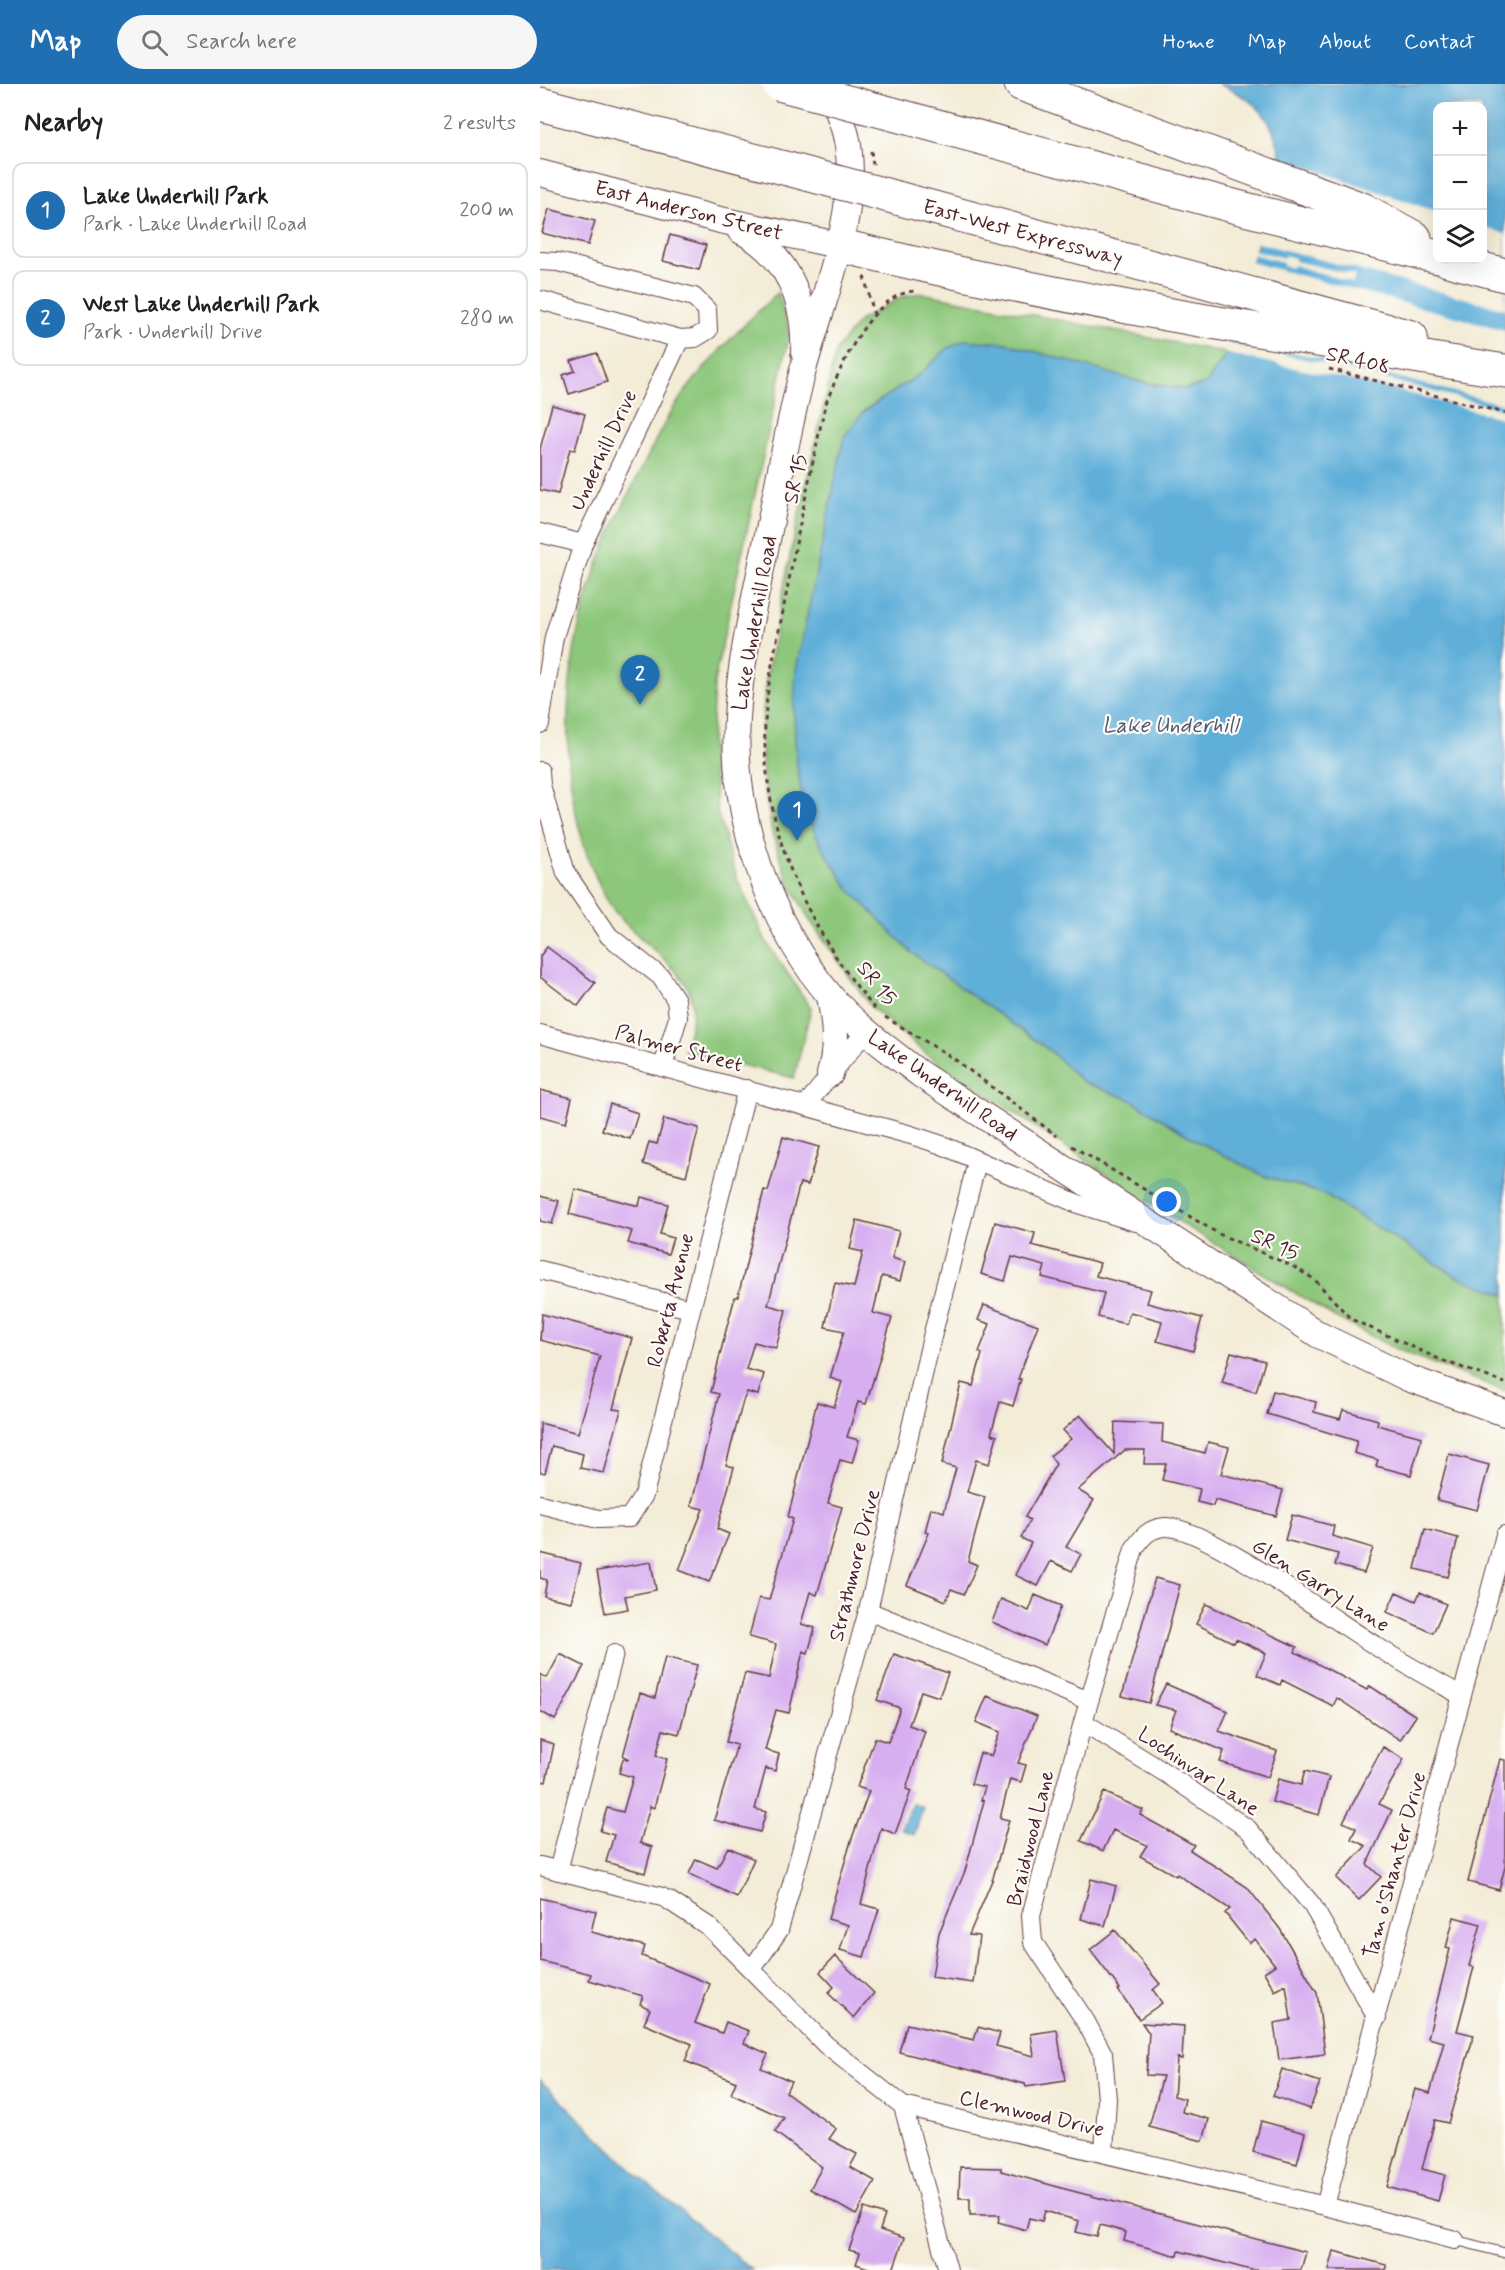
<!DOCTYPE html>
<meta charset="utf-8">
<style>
body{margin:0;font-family:Mynerve,sans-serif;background:#f6f6f6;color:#202124}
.controls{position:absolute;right:18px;top:18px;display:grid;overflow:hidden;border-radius:12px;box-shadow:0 6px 24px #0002}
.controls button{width:54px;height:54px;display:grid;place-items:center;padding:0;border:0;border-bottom:2px solid #e0e0e0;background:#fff;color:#202124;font:30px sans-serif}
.you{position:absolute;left:627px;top:1118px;width:21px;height:21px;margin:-15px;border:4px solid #fff;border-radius:50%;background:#1a73e8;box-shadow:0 0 0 9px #1a73e833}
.badge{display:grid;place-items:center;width:39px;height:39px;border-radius:50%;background:#1f6fb2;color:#fff;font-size:20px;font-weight:700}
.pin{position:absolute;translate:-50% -50px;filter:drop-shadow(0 2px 3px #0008)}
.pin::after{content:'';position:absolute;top:32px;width:21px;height:18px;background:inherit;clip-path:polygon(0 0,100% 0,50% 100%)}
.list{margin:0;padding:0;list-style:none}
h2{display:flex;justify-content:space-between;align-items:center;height:78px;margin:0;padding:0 24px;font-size:26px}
h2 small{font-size:20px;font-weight:400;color:#757577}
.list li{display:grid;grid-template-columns:39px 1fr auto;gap:18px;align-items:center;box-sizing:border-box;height:96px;margin:0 12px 12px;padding:0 12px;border:2px solid #e0e0e0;border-radius:12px}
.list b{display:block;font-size:22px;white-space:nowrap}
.list p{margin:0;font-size:20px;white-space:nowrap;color:#757577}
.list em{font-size:20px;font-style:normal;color:#757577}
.icon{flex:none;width:33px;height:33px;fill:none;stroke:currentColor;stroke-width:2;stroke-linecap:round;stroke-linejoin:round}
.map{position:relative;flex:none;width:965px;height:2186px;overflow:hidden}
header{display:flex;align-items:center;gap:36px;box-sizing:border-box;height:84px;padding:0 30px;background:#1f6fb2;color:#fff}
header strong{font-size:28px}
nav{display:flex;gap:33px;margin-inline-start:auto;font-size:21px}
.search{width:420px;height:54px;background:#f6f6f6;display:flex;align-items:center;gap:15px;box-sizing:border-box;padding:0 21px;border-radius:33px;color:#757577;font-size:22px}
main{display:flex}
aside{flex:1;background:#fff}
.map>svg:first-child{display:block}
</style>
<header>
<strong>Map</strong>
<div class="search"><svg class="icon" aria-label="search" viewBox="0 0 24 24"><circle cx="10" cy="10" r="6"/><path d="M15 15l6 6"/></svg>Search here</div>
<nav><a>Home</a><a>Map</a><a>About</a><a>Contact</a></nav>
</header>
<main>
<aside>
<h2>Nearby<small>2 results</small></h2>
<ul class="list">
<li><span class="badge">1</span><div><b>Lake Underhill Park</b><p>Park · Lake Underhill Road</p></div><em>200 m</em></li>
<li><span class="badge">2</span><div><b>West Lake Underhill Park</b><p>Park · Underhill Drive</p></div><em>280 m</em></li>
</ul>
</aside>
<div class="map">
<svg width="965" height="2186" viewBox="0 0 965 2186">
<rect width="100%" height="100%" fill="#fdfcf7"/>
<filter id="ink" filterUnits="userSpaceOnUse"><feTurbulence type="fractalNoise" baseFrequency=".0167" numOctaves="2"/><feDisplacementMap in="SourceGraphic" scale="12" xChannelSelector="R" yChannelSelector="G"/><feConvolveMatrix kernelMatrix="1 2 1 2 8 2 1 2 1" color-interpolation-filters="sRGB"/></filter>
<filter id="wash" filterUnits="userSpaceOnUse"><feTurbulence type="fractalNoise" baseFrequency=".008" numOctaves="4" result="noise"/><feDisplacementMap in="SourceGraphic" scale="24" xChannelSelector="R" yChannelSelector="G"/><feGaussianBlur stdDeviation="1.35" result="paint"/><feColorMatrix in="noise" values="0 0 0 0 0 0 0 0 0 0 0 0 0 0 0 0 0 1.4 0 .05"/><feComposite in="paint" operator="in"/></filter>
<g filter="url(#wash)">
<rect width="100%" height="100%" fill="#f3ecd7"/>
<path fill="#8dc77b" stroke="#6c7353" stroke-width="1.5" d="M238,208L250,249L174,598L171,661L177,727L197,795L227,859L271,924L254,994L144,967C149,949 155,932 151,913C145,883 86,849 69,819C44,776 33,729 29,681C21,567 50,481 103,382C113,362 122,341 135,322C164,279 201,244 238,208Z
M381,209L687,269L666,300L645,305L408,264L379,291L324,327L254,625L256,676L264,726L283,765L309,805L371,868L509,966L543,998L591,1016L657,1057L722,1091L783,1110L918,1193L965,1211V1307L854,1264L793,1232L633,1134L390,973L331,923L269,835L247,794L232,749L223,692L221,648L226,595L251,467L296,266L319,237L361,213Z"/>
<path fill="#5fafd9" stroke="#546782" stroke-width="1.5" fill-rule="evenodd" d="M679,0H965V1211L918,1193L783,1110L722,1091L657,1057L591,1016L543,998L509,966L371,868L309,805L283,765L264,726L256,676L254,625L256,586L304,353L324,327L379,291L408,264L425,256L466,259L608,300L645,305L666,300L687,269L741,75C734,34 717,16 679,0ZM898,22H942V176H898Z
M372,1719L383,1723L374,1751L361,1745Z
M0,1996L98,2092L212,2186H0Z"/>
<path fill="#f3ecd7" d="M738,73L897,128L898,176H942L943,143L965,150V225L715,158Z
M713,166L744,174L745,171L755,174V177L815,191L813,199L753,181L752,184L743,182V178L712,170Z
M710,178L965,246V321L790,276L688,255Z
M687,259L789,280L965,326V335L849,304L684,269Z"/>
<g id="blocks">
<path fill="#d7aef0" d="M9,125L55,137L48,161L2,149Z
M130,151L166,161L159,186L123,177Z
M57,269L67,298L29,310L23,291L35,287L31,277Z
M12,321L45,330L35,366L30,365L18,410L0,406V365Z
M7,863L55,899L38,922L0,893V872Z
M0,1006L32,1014L26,1039L0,1032Z
M70,1020L98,1029L90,1055L62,1046Z
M124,1035L159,1044L146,1092L103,1080L109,1058L117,1060Z
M243,1053L279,1063L268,1101L260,1099L228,1221L246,1226L236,1264L214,1258L206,1285L224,1290L218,1311L207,1308L203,1317L186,1381L194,1383L177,1445L189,1450L169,1498L139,1486L163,1425L151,1422L179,1310L171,1308L185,1250L195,1213H198L224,1106L228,1107Z
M35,1105L99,1122L101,1113L128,1120L120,1150L133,1154L128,1170L88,1159L92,1147L29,1130Z
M0,1112L19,1117L12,1140L0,1137Z
M317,1136L359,1147L352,1174L365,1178L360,1197L342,1192L333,1229L352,1234L326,1320L318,1318L307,1353L319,1356L312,1379L300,1376L288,1419L302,1423L277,1511L270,1508L261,1540L275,1544L268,1569L263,1567L249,1629L236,1626L225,1666L239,1670L235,1687L226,1684L215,1725L226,1728L220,1748L174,1736L197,1661L186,1658L205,1589L229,1594L236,1560L209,1553L219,1514L229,1516L253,1435L248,1433L277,1318L294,1323L302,1298L290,1294L304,1247L285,1243L295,1199L314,1203L323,1168L310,1165Z
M455,1138L495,1149L492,1161L560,1179L556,1192L611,1206L607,1219L662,1234L653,1267L617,1257L622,1237L590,1228L586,1240L558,1233L564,1209L502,1193L505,1182L472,1173L465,1197L441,1190Z
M444,1221L498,1241L478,1295H481L473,1322L460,1318L451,1350L457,1352L449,1380L436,1376L427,1408L445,1413L428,1477L437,1481L424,1510L411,1505L406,1517L367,1501L389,1449L385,1448L391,1424L404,1428L416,1384L402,1380L421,1299L433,1302L442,1270L439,1268L450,1240L438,1236Z
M2,1230L92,1254L73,1325L81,1326L64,1389L40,1384L43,1370L12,1362L5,1389L0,1388V1339L38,1349L60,1272L0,1256Z
M691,1268L725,1277L716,1308L682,1299Z
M733,1307L776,1318L774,1328L800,1335L803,1326L838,1336L837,1341L882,1353L871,1391L836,1382L838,1376L814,1369L817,1357L727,1330Z
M540,1331L574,1370L575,1338L623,1340L622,1358L665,1369L668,1358L689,1363L681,1390L743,1406L736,1432L675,1416L673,1422L657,1418L660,1405L622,1396L626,1380H604L605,1366H585L538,1406L554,1416L526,1463L541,1470L532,1487L511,1477L498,1502L475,1491L491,1459L481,1454L490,1436L485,1433L516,1380L510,1372L531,1355L523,1346Z
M909,1370L949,1381L937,1426L897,1416Z
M752,1431L794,1442L792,1452L833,1464L824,1489L795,1481L798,1470L745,1456Z
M885,1445L918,1454L908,1493L875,1485Z
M0,1469L41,1479L31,1518L4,1512L7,1496L0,1494Z
M111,1478L116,1506L85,1512L88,1525L65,1529L57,1487Z
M615,1494L640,1501L609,1619L582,1612Z
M856,1508L876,1517L880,1508L906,1520L893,1549L847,1528Z
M495,1511L521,1522L505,1561L452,1538L461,1515L489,1527Z
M666,1520L757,1563L755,1568L827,1606L830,1602L876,1632L860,1656L797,1614L793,1622L742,1596L740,1601L717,1591L726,1569L696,1555L694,1559L656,1540Z
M20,1570L44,1582L15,1636L0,1627V1590L7,1594Z
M354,1570L408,1589L399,1613L381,1607L369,1641L385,1647L366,1705L371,1707L355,1750L341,1744L321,1820L339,1825L324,1873L300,1866L308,1841L288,1835L311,1757L329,1707L317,1703L335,1654L348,1658L360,1624L337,1616Z
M125,1573L157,1581L139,1650L123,1646L116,1672L127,1675L114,1724L110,1722L100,1759L112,1763L105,1789L66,1778L74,1751L60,1747L67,1724L83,1728L93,1693L79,1689L83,1675H89L83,1672L100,1609L115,1614Z
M626,1600L688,1627L679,1647L737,1667L728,1693L680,1678L684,1667L629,1644L636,1626L615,1621Z
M447,1612L497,1632L478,1679L486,1681L481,1698L470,1695L460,1734L469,1736L453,1794L429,1851L439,1852L433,1899L392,1893L399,1849L425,1787L444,1717L441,1716L445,1703L431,1700L440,1669L451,1672L460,1648L436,1638Z
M0,1656L14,1660L6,1698L0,1697Z
M843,1663L864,1675L839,1720L852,1726L827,1780L841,1793L819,1816L796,1794L826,1762L811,1755L816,1744L803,1738Z
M960,1675L965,1676V1783L959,1806L928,1798Z
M765,1687L789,1693L779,1731L732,1718L738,1695L761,1701Z
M564,1708L603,1726L600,1731L654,1761L650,1766L707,1803L740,1845L777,1909L785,1970L739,1976L734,1939L751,1936L746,1901L735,1907L724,1888L735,1881L715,1855L709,1859L685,1829L690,1825L637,1790L636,1792L600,1772L607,1761L573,1746L563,1767L541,1757Z
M188,1763L214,1775L197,1813L149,1790L156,1775L177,1784Z
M551,1795L576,1802L565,1842L541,1835Z
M0,1814L56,1827L51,1848L105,1862L102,1872L170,1900L155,1939L182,1949L186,1938L209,1947L204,1959L228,1970L221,1984L251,1997L246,2008L296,2045L289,2055L317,2070L310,2083L335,2097L316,2131L270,2105L282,2083L235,2048L244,2034L191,2010L196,1998L145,1977L152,1960L104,1940L110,1925L100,1920L103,1912L49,1896L51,1890L0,1877Z
M914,1833L941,1840L929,1882L934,1883L917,1947L934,1951L908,2039L895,2036L882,2085L905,2091L898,2117L847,2103L875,2005L890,2009L904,1958L888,1954L910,1865L906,1864Z
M575,1846L620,1900L613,1906L622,1919L599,1935L578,1906L580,1905L550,1866Z
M295,1872L334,1909L314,1934L288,1909L294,1903L280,1888Z
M602,1939L644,1942L642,1975L637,1974L634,2012L645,2015L642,2028L669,2035L663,2057L609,2043L623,1992L606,1991L609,1949Z
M367,1940L434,1956L438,1943L460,1949L456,1962L494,1972L491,1950L517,1946L525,1997L486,2003L485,2000L359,1968Z
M742,1985L780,1998L770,2025L733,2012Z
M721,2037L765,2049L757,2080L713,2068Z
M420,2083L461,2084V2087L525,2105L766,2168L761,2186H711L639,2167L638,2172L584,2157L586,2148L560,2141L557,2153L536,2148L539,2137L505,2127L502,2137L489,2134L486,2146L458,2138L460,2131H430V2114H419Z
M324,2124L345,2131L340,2146L364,2154L353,2186H334L316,2180L320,2169L309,2166Z
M794,2167L846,2181V2186H789Z"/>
</g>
</g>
<g filter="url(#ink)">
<use href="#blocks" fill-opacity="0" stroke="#633e45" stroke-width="1.5"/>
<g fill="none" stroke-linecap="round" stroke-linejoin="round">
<g stroke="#633e45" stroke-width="11">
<path id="service" d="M915,2156L965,2169"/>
</g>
<g stroke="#633e45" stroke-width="20">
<path id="minor" d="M0,177L18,178L154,213L167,226L168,246L155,254L140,255L0,216
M0,449L43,460
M0,640L14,553L43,460L140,255
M0,687L1,701L26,789L69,852L121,893L136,916L138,934L123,982
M0,950L371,1051L402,1061L538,1120L595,1138
M266,1021L326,947
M0,1186L150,1225
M0,1420L58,1435L89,1434L104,1411L207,1005
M328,1527L549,1617
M543,1638L627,1690L708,1745L772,1821L837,1934
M0,1782L122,1813
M18,1787L74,1570
M128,1816L168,1842L286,1961L363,2022L785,2122L915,2156
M212,1885L239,1846L328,1527L392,1253L437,1078
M363,2022L408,2186
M564,2069L567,2015L563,1970L546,1938L493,1858L491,1832L543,1638L594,1465C602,1453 609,1444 625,1443C663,1441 800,1540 839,1564C866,1581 894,1596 922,1612
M785,2122L965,1451"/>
</g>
<g stroke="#633e45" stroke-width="28">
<path id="secondary" d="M287,0C295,18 303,37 307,56C321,126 281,218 263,286C247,346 237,409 224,470C213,524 200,578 197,634C191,729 229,840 291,913C317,943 349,966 380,990L779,1251L868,1294L965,1329
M0,89L180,136L298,161
M200,146C247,170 266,216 264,268
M290,990C298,962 295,940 290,912"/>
</g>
<g stroke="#633e45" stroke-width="35">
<path id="motorway" d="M481,0L822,125L875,154
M0,20L248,85
M349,29L697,123L898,173
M357,114L871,253
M298,161C518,216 742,250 965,287
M908,176L965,191"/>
</g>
<path stroke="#633e45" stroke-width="3" stroke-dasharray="4.5 4.5" stroke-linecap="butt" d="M331,67L333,81
M324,192L334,230
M789,285L965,329
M335,925C271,848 229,763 225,662C223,617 234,570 243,527C256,458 270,390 285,322C299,286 331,208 376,207
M345,933L413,974L517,1052
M532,1062L679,1150L752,1182L774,1195L811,1235L901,1276L965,1299"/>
<use href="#service" stroke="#fff" stroke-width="9"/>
<use href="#minor" stroke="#fff" stroke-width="18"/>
<use href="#secondary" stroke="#fff" stroke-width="26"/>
<use href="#motorway" stroke="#fff" stroke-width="33"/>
<g stroke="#633e45" stroke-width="35" stroke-linecap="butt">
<path id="motorway-bridge" d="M239,0L349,29
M248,85L357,114"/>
</g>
<use href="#motorway-bridge" stroke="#fff" stroke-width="33"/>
</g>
</g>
<g text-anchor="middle" stroke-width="4.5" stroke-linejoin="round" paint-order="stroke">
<g font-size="21" fill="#4a1f2b" stroke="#fdfcf7">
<text transform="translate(149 126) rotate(14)" y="7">East Anderson Street</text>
<text transform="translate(483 148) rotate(15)" y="7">East-West Expressway</text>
<text transform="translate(818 276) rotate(13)" y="7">SR 408</text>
<text transform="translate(63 366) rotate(-65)" y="7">Underhill Drive</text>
<text transform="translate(255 395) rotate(-78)" y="7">SR 15</text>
<text transform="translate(214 539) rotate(-80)" y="7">Lake Underhill Road</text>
<text transform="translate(337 899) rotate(51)" y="7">SR 15</text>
<text transform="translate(139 964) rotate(15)" y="7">Palmer Street</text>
<text transform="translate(403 1001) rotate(35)" y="7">Lake Underhill Road</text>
<text transform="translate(735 1160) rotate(24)" y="7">SR 15</text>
<text transform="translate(130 1216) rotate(-76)" y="7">Roberta Avenue</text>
<text transform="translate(314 1481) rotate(-76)" y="7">Strathmore Drive</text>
<text transform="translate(781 1501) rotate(32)" y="7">Glen Garry Lane</text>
<text transform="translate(659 1687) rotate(34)" y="7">Lochinvar Lane</text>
<text transform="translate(490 1754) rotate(-76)" y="7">Braidwood Lane</text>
<text transform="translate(854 1781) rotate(-75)" y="7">Tam o'Shanter Drive</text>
<text transform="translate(492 2029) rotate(13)" y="7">Clemwood Drive</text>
</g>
<g font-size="22" font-style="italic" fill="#525971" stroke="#fdfcf7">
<text x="630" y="648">Lake Underhill</text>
</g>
</g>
</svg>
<div class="controls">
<button>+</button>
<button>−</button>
<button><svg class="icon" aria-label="layers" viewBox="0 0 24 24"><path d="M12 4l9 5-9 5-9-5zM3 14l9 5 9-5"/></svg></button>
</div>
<div class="you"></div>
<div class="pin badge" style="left:257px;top:757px">1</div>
<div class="pin badge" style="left:100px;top:621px">2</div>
</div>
</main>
